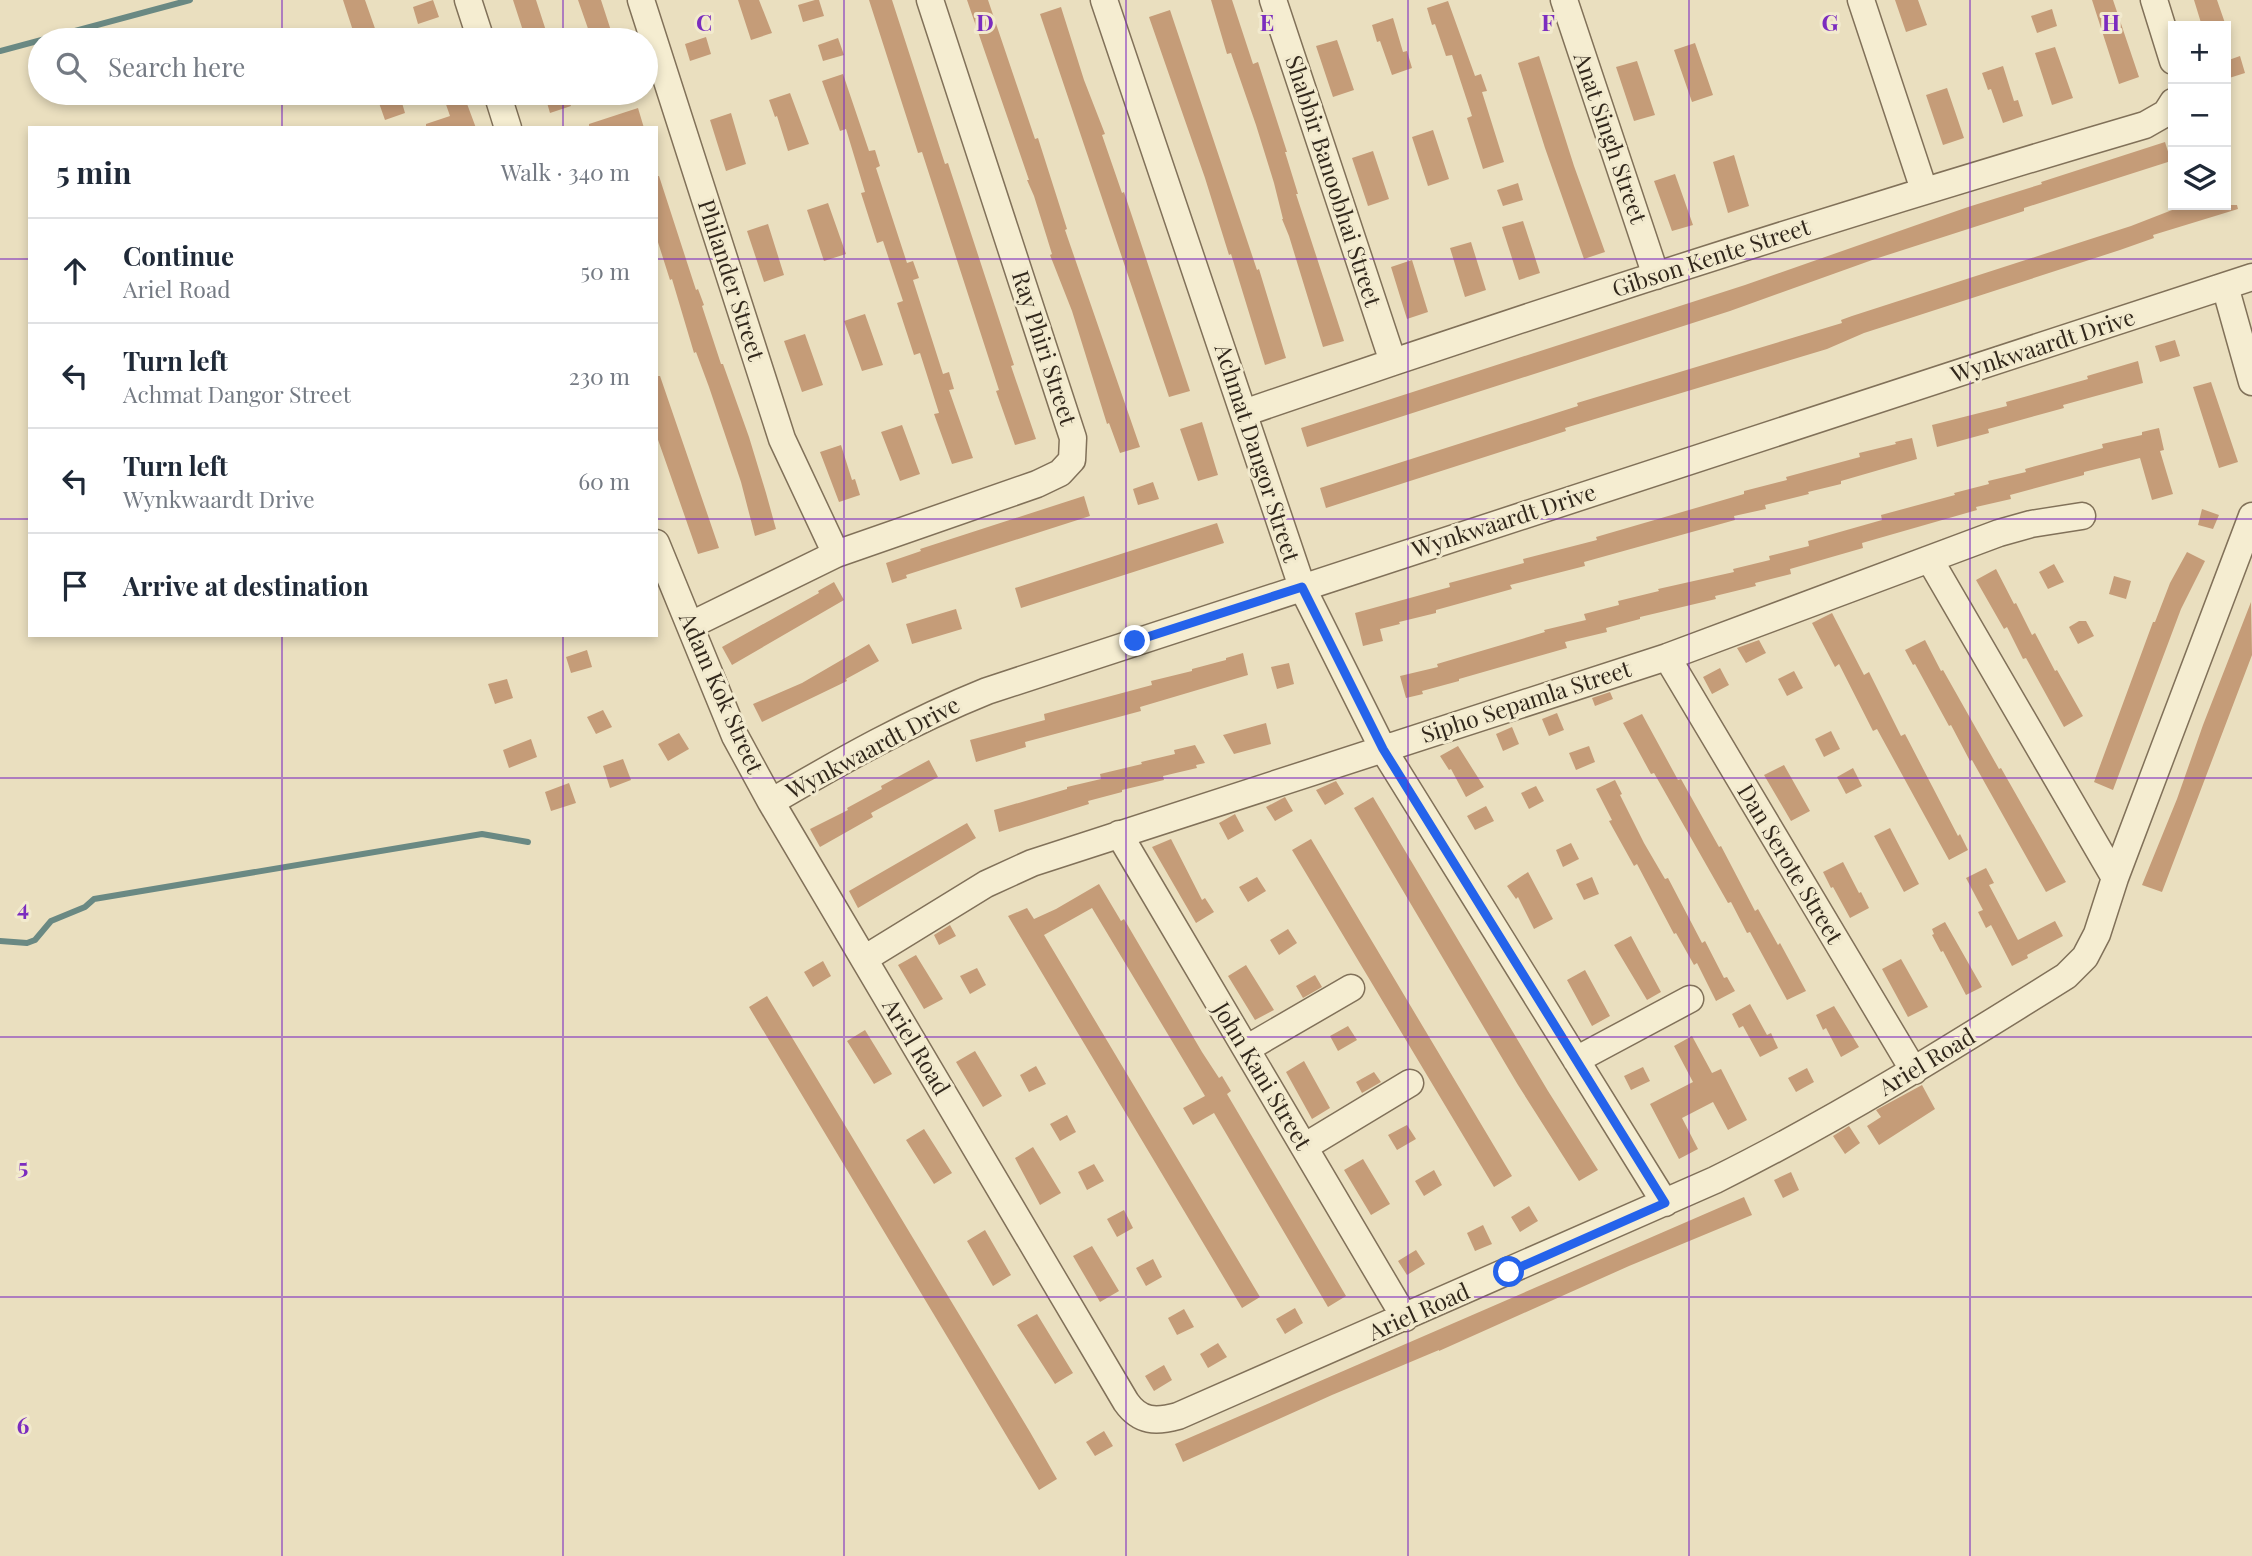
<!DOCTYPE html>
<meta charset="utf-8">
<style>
body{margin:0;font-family:"Playfair Display",serif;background:#f6f6f7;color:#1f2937}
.controls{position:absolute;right:21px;top:21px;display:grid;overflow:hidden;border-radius:0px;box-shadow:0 4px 10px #0003}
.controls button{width:63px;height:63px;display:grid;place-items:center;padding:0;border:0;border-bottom:2px solid #e0e1e3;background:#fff;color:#1f2937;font:35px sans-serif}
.stop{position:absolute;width:21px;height:21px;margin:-16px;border:5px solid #2563eb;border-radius:50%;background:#fff}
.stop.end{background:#2563eb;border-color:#fff;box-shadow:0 2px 7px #0008}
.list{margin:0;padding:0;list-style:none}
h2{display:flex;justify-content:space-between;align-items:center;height:91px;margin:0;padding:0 28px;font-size:30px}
h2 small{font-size:23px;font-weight:400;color:#747a83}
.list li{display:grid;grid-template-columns:46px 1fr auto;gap:21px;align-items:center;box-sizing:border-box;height:105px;padding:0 28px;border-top:2px solid #e0e1e3}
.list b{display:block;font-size:26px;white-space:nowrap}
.list p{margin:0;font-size:23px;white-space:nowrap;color:#747a83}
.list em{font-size:23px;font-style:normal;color:#747a83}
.icon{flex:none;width:38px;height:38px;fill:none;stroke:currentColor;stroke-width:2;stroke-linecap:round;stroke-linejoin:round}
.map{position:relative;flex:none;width:2252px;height:1556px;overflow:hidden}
.search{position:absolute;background:#fff;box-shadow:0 4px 10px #0003;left:28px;top:28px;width:630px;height:77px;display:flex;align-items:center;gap:18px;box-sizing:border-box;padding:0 24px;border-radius:38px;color:#747a83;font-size:26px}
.panel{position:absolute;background:#fff;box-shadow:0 4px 10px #0003;left:28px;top:126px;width:630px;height:511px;border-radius:0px}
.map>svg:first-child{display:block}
</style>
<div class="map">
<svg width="2252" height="1556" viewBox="0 0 2252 1556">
<rect width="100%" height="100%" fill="#eadfbf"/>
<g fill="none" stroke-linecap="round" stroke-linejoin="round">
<path stroke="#6a8983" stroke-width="6" d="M0,51L190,0
M0,941L27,943L35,940L51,921L85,907L94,899L482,834L528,842"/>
</g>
<path fill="#c59c78" d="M343,0H365L378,37L356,40Z
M433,0L439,17L418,24L413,7Z
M513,0H536L549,40H526Z
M578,0H601L614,40H592Z
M738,0H759L772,33L751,40Z
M815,0H819L824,16L803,22L798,5Z
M869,0H892L945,164L948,163L1014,365L1011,366L1036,439L1015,445L996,391L999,390L922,152L918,153Z
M967,0H988L1035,139L1038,138L1067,229L1065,230L1140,447L1120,453L1109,423L1107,424L1072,311L1050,255L1052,254L1034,196L1027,180H1029Z
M1211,0H1232L1253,64L1258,62L1287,152H1285L1298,194H1296L1344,341L1323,347L1289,236L1282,219H1283L1274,183L1256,125L1231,53L1227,54Z
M1895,0H1918L1927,25L1906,32Z
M2092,0H2113L2139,77L2119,84Z
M2194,0H2217L2226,26H2202Z
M1448,1L1475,76L1481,74L1487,91L1482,92L1504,162L1483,169L1467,118L1472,116L1452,55L1446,56L1435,24L1432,25L1427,8Z
M1061,7L1084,80L1105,134L1102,135L1122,193L1124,192L1190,391L1169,397L1040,14Z
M2052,9L2057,26L2037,33L2031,16Z
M1170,10L1257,270L1259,269L1286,358L1265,365L1231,254L1229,255L1205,178L1149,17Z
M1393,18L1403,52L1407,51L1412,68L1392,75L1380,41L1377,42L1372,25Z
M706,37L711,54L690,61L685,44Z
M838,38L844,55L823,61L818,45Z
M1337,40L1354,90L1333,97L1316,46Z
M1695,43L1713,95L1692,102L1674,50Z
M2055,47L2073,98L2052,105L2035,53Z
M1539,56L1574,166L1605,252L1584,259L1545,148L1518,63Z
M2240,56L2245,73L2226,79V61Z
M1637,61L1655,115L1634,121L1616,67Z
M2003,66L2014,101L2018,100L2023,116L2003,123L1991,89L1988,90L1982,73Z
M843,74L869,151L875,150L880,166L876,168L907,263L913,261L919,278L913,280L943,374L949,372L954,389L949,390L973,458L952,464L934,414L939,413L920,353L914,355L897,303L903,301L883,241L877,243L861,193L865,192L846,129L840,131L822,81Z
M1947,88L1964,138L1943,145L1926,95Z
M442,93H463L476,128H426V124L450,116Z
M556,93H566L571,106L550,113L545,96Z
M790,93L809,144L788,151L777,116L775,117L769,100Z
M400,96L405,113L385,120L379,103Z
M638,108L644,128H589V124Z
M731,113L746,164L726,171L710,120Z
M1433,130L1449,179L1428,186L1412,137Z
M2165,142L2171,161L2024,208V211L1875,259L1730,311L1307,447L1301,428L1745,285L1968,207L2042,184L2041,182Z
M1373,151L1389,199L1368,206L1352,158Z
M1734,155L1749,206L1728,213L1713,162Z
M1675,174L1693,225L1672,231L1654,181Z
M656,176H659L696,290L698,289L704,305L702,306L721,364H723L749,437L766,493L776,529L755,536L741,482L709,387L696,352L694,353L672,279L670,280L656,236Z
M1518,183L1523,200L1503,206L1497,190Z
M828,203L846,254L824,261L807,210Z
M2185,205H2237L2238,209L2153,235L2154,238L2120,250L1864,333L1827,349L1565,428L1566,431L1326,508L1320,488L1578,406L1577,403L1842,323L1841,320L1852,316L2131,226Z
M1523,221L1540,273L1519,280L1502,227Z
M768,224L784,275L764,282L747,231Z
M1471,242L1486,290L1465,297L1450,248Z
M1412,260L1428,312L1407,319L1391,267Z
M865,314L883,365L862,371L844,321Z
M805,334L823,385L802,392L784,341Z
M2175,340L2180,356L2160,362L2155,346Z
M2138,361L2143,383L2063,405L2064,408L1988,429L1989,433L1937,447L1932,425L2007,406L2006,402L2088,379L2087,376Z
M656,376H660L719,548L698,554L656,434Z
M2211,382L2238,462L2219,468L2193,387Z
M1202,422L1218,475L1198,481L1180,429Z
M902,425L920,474L900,481L881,432Z
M2159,428L2164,450L2160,451L2173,494L2152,500L2140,458L2084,472V475L2010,495L2011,499L1976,507L1977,510L1862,543L1863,548L1790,569L1791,574L1755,583L1756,586L1715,596L1716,599L1640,617V619L1606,628L1607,632L1565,642L1567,648L1459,679V681L1422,691L1423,694L1406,698L1400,676L1438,667L1437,664L1545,632L1544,630L1586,620L1584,614L1619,605L1618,601L1659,591L1658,589L1734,572L1733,569L1770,560L1769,556L1809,546L1808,541L1882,520L1881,515L1955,495L1954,493L1989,484L1988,481L2026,472L2025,469L2103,448L2102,444L2142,435V432Z
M1912,438L1917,459L1841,481V484L1808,492L1809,494L1765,505L1766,509L1734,516L1735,520L1584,562L1585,566L1510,585L1512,589L1436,610V613L1399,622L1400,624L1380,629L1383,641L1363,646L1355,613L1450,587L1449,583L1524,563L1523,559L1597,540L1596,537L1744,494V491L1787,480L1786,477L1860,457L1859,453L1896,444L1895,442Z
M841,445L852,480L855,479L860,495L839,502L820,452Z
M1153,482L1159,499L1138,505L1133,489Z
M1084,496L1090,516L906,575L907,578L892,583L886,563L921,551L920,549Z
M2202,509L2219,515L2213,529L2198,525Z
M1217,523L1224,543L1021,608L1015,588Z
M2187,552L2205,561L2181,609L2113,790L2094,782L2153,622H2155L2170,583Z
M2054,564L2064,582L2048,589L2039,572Z
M1996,569L2014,604L2016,603L2032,635L2035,633L2055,671L2057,670L2083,716L2064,727L2026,658L2023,659L2007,627L2004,629L1976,580Z
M2114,576L2131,581L2126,599L2109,594Z
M834,582L844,600L732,665L722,647L819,593L818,591Z
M2251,602L2252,655L2162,892L2142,885L2177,799L2203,725Z
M956,609L962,629L912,644L906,624Z
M1832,613L1864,675L1869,672L1901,736L1905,734L1958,836L1960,834L1968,850L1949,860L1877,729L1873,731L1839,664L1835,667L1812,623Z
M2079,621H2086L2094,636L2078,644L2069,627Z
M1759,640L1766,653L1746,663L1737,648Z
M1925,640L1941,671L1943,670L1999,769L2001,768L2066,882L2046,892L1972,760L1970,761L1951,725L1949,726L1915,664L1913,665L1905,650Z
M869,644L879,661L846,679L847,681L762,722L753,704L802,683Z
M587,650L592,667L571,673L566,657Z
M1243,653L1248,675L1140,707L1141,711L1025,742L1026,747L976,762L970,740L1045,720L1044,714L1152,685L1151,681L1192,671V669L1226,660V658Z
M1289,663L1294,684L1277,689L1271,667Z
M1720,668L1729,685L1712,694L1703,677Z
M1794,671L1803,688L1787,696L1778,679Z
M507,679L513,698L495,704L488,684Z
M1610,692L1613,699L1595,706L1592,698Z
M603,710L612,727L596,734L587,717Z
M1557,713L1564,730L1549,736L1542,719Z
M1642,714L1678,780L1681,779L1719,847L1721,846L1755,911L1758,909L1778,945L1780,943L1806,991L1787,1000L1750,932L1747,933L1731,902L1728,903L1654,773L1651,774L1623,723Z
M1266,723L1271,744L1234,754L1223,735Z
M1512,727L1519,744L1503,751L1496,734Z
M1831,731L1840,749L1824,757L1815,739Z
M679,733L689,749L668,761L658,744Z
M531,739L537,757L509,768L503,750Z
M1195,745L1205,763L1196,765L1197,768L1163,776L1164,780L1122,790V792L1088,801L1089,804L999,832L994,810L1067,789V787L1101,779L1100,774L1142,764L1141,762L1175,754L1174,750Z
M1458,746L1484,787L1466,797L1451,769L1449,770L1440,756Z
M1589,746L1595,762L1576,770L1569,753Z
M623,759L631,780L610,788L603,766Z
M929,760L938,777L871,813L873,817L820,847L810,829L848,810L847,808L882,789L881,786Z
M1784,765L1810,811L1791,821L1764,775Z
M1853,768L1862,786L1846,794L1837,777Z
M1615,780L1622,794L1620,795L1644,843L1665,879L1668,878L1702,943L1705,941L1724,978L1727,977L1735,991L1716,1001L1697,963L1694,965L1676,933L1674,934L1637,864L1634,866L1609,821L1612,820L1596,789Z
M1336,781L1344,794L1325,805L1316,790Z
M569,783L576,803L551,811L545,792Z
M1536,786L1544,801L1529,809L1521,793Z
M1285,797L1293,811L1275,821L1266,807Z
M1373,797L1548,1091L1598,1170L1579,1181L1518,1085L1354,808Z
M1486,806L1494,821L1475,830L1467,816Z
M1235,814L1244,831L1228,840L1219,823Z
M967,823L976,838L858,908L849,891Z
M1890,828L1919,884L1904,892L1874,836Z
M1171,839L1202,900L1205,898L1214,912L1196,923L1152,847Z
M1311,839L1512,1176L1494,1187L1292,850Z
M1571,843L1579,859L1563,867L1556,850Z
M1843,862L1859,893L1861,892L1869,908L1850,918L1833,887L1831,888L1823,872Z
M1986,868L1994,883L1989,885L2018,940L2055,921L2063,936L2027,955L2028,958L2012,966L1991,925L1986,928L1978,912L1983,910L1966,878Z
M1528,872L1553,919L1534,929L1518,897L1516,899L1507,886Z
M1257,877L1266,891L1248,902L1239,887Z
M1592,877L1599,894L1584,900L1576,884Z
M1099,884L1121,921L1124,919L1202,1052L1219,1078L1222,1076L1231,1091L1227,1094L1346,1296L1328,1307L1214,1113L1193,1125L1183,1108L1205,1096L1092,908L1044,935L1260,1297L1242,1308L1008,916L1027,908L1034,919L1056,909Z
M1945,922L1982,987L1966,995L1943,951L1941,952L1932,935L1934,934L1932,929Z
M950,925L956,936L939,945L934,935Z
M1288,929L1297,943L1279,955L1270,940Z
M1631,936L1661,992L1647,1000L1614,945Z
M916,955L943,999L924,1009L898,965Z
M1901,959L1928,1007L1908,1017L1882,969Z
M823,961L831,976L813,987L804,972Z
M1246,965L1274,1010L1255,1020L1228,976Z
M977,968L986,985L970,994L960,976Z
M1585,970L1610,1016L1592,1026L1567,980Z
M1315,975L1322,987L1303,998L1296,986Z
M767,996L1030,1432L1057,1479L1039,1490L951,1343L749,1007Z
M1750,1004L1767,1035L1771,1033L1778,1048L1760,1057L1743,1026L1739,1028L1732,1014Z
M1834,1006L1859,1047L1841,1057L1826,1028L1823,1030L1816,1015Z
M1348,1026L1357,1040L1338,1051L1330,1036Z
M865,1030L892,1074L874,1084L847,1041Z
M1692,1036L1712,1073L1721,1069L1747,1120L1728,1130L1713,1102L1682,1118L1698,1149L1679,1159L1650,1104L1693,1082L1674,1046Z
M975,1051L1002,1096L983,1107L956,1062Z
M1304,1061L1330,1108L1312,1119L1286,1072Z
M1036,1066L1046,1084L1029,1092L1020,1075Z
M1643,1067L1650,1081L1631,1090L1624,1076Z
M1807,1068L1814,1082L1796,1092L1788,1078Z
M1374,1072L1381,1082L1362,1093L1356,1082Z
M1922,1085L1935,1109L1879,1145L1867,1126L1881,1117L1876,1110Z
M1067,1115L1076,1132L1060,1141L1050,1124Z
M1407,1125L1416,1139L1397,1150L1388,1135Z
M1849,1126L1860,1143L1845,1154L1833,1136Z
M924,1129L952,1173L934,1184L906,1140Z
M1033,1147L1061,1193L1040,1205L1015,1158Z
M1363,1159L1390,1204L1371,1215L1344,1170Z
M1094,1164L1104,1181L1087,1190L1078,1172Z
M1434,1170L1442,1185L1424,1196L1415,1181Z
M1791,1172L1799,1190L1783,1198L1774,1180Z
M1744,1197L1752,1215L1629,1266L1439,1351V1350L1332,1395L1183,1462L1175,1444Z
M1529,1206L1538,1221L1520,1232L1511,1217Z
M1124,1210L1133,1228L1117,1237L1107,1219Z
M1483,1225L1492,1244L1475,1251L1467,1233Z
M985,1230L1011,1275L993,1286L967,1241Z
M1092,1246L1119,1291L1100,1302L1073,1256Z
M1416,1250L1425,1264L1407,1275L1398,1261Z
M1153,1259L1162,1277L1146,1286L1136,1268Z
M1295,1308L1303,1323L1285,1334L1276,1319Z
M1184,1309L1194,1327L1177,1335L1168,1318Z
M1037,1314L1073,1373L1055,1384L1017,1325Z
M1218,1343L1227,1357L1208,1368L1200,1354Z
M1164,1365L1172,1380L1154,1391L1145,1376Z
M1104,1431L1113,1446L1095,1456L1086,1442Z"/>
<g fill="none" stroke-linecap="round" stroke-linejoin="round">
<g stroke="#817159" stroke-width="29">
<path id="minor" d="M468,0L481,40
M641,0L782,439L836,554
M1104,0L1302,587L1383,749L1665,1203
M1273,0L1393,362
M1564,0L1656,276
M1861,0L1924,190
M2154,0L2173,61
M497,93L508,128
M2225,286L2252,382
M1244,413C1542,310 1842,214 2145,125L2166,113L2173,102
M656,543L735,736L771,802L1126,1402C1140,1422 1156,1422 1178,1416L1715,1180C1836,1120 1951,1048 2066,976L2085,957L2097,934L2115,878L2252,516
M1930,560L2115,878
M691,625L836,554L1037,484L1060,473L1072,460L1073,438L930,0
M1667,657L1914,1071
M771,802C843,760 910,722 987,691L2252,277
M1119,834L1405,1318
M864,959L986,884L1032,863L1667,657L1999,533L2031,524L2082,516
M1246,1049L1351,988
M1576,1060L1690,999
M1304,1147L1410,1083"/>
</g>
<use href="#minor" stroke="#f5edd1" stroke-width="26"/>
</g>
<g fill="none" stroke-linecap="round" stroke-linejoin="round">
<path stroke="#2563eb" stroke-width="9" d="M1135,641L1302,587L1383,749L1665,1203L1509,1272"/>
</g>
<path fill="none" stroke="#7b2cbf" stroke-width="2" stroke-opacity="0.55" d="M282,0V40M563,0V40M844,0V1556M1126,0V1556M1408,0V1556M1689,0V1556M1970,0V1556M282,93V128M563,93V128M0,259H30M656,259H2252M0,519H30M656,519H2252M282,635V1556M563,635V1556M0,778H2252M0,1037H2252M0,1297H2252"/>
<g text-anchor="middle" stroke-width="6" stroke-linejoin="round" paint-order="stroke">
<g font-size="23" fill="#32281c" stroke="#f2eace">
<text transform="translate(1610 138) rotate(71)" y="8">Anat Singh Street</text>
<text transform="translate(1333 181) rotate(72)" y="8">Shabbir Banoobhai Street</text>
<text transform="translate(1711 258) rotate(-18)" y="8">Gibson Kente Street</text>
<text transform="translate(731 280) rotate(72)" y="8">Philander Street</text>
<text transform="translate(2043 346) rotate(-18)" y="8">Wynkwaardt Drive</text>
<text transform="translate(1044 348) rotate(72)" y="8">Ray Phiri Street</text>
<text transform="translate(1257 453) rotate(72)" y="8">Achmat Dangor Street</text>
<text transform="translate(1504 521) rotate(-18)" y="8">Wynkwaardt Drive</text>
<text transform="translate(721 693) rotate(66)" y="8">Adam Kok Street</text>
<text transform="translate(1526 702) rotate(-18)" y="8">Sipho Sepamla Street</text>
<text transform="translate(873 748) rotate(-28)" y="8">Wynkwaardt Drive</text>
<text transform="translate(1790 864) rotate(59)" y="8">Dan Serote Street</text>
<text transform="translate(916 1047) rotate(59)" y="8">Ariel Road</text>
<text transform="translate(1927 1062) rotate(-31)" y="8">Ariel Road</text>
<text transform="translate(1262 1076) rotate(59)" y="8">John Kani Street</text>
<text transform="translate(1419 1312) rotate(-24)" y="8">Ariel Road</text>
</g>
</g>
<g font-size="23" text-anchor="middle" font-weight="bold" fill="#7b2cbf" stroke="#f2eace" stroke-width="6" stroke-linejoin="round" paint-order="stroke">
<text x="704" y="31">C</text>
<text x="985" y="31">D</text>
<text x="1267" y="31">E</text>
<text x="1548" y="31">F</text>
<text x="1830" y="31">G</text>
<text x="2111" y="31">H</text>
<text x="23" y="916">4</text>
<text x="23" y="1175">5</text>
<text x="23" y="1434">6</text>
</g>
</svg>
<div class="controls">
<button>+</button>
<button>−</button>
<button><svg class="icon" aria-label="layers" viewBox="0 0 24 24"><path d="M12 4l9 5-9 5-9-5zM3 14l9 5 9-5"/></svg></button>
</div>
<div class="stop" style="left:1509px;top:1272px"></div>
<div class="stop end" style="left:1135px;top:641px"></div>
<div class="search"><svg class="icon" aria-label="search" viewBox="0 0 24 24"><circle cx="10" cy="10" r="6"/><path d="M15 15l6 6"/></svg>Search here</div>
<section class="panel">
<h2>5 min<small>Walk · 340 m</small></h2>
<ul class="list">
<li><svg class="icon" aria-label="ahead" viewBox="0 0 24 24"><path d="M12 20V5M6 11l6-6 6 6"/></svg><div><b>Continue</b><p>Ariel Road</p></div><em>50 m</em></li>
<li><svg class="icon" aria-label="left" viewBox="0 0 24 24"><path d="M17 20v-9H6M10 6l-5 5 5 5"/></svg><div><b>Turn left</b><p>Achmat Dangor Street</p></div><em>230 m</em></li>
<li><svg class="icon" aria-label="left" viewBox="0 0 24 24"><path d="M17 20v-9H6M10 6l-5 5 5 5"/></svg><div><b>Turn left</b><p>Wynkwaardt Drive</p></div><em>60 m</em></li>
<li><svg class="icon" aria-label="arrive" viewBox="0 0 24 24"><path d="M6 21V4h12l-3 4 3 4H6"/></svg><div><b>Arrive at destination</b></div></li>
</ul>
</section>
</div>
